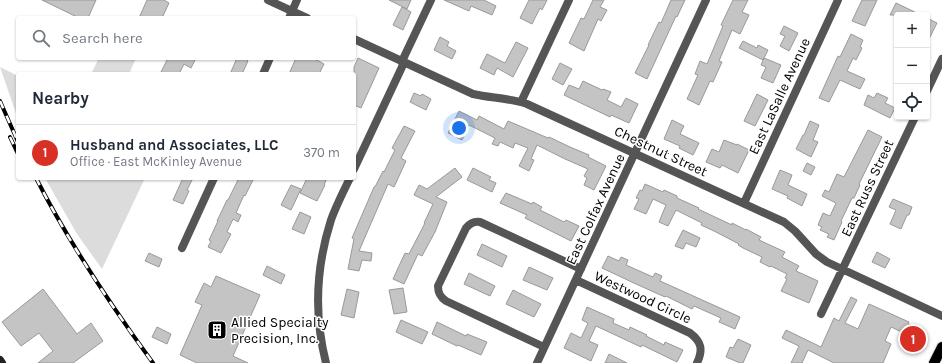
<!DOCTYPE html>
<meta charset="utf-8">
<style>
body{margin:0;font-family:Karla,sans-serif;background:#f2f2f3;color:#1f2937}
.controls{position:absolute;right:12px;top:12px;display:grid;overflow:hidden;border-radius:4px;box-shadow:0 1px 3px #0004}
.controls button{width:36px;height:36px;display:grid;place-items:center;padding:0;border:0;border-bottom:1px solid #e0e1e3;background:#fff;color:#1f2937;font:20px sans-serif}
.you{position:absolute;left:459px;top:128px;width:14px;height:14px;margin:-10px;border:3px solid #fff;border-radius:50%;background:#1a73e8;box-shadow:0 0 0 6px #1a73e833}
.badge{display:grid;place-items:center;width:26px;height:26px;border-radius:50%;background:#d93025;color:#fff;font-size:13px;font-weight:700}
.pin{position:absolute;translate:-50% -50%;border:2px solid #fff;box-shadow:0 1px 4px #0006}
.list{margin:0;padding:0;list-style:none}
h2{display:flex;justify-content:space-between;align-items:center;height:52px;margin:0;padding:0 16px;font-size:17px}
h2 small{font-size:13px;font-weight:400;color:#747a83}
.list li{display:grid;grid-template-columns:26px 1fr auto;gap:12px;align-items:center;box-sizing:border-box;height:56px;padding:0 16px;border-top:1px solid #e0e1e3}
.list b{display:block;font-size:15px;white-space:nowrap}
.list p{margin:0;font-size:13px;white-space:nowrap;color:#747a83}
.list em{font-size:13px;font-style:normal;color:#747a83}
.icon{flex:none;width:22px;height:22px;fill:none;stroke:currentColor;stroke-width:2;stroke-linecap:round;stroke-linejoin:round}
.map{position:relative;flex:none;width:942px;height:363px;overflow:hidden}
.search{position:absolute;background:#fff;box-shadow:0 1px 3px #0004;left:16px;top:16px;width:340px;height:44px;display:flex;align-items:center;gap:10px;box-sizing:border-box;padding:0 14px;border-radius:4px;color:#747a83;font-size:15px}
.panel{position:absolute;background:#fff;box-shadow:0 1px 3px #0004;left:16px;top:72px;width:340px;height:108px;border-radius:4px}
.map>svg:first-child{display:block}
</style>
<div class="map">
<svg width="942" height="363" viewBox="0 0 942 363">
<rect width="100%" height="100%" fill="#fff"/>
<path fill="#dcdcdc" d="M99,58H136L129,74H91Z
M0,67L18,76V119Z
M45,178H145L102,269L77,234Z"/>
<path fill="#c4c4c4" stroke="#999" d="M42,0H96L88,18H79Z
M147,0H164L169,3L162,18H139Z
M389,0H411L407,9Z
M444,0H484L496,6L492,15L471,6L469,11Z
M529,0H547L542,10L540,8L532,24L520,18Z
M593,0H604L600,7L607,10L601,21L598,19L584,51L569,43L581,18L584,19Z
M671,0H685L677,17L676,16L647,79L635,73L649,45H648L659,22L661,23Z
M733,0H748L742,12L749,15L740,34L732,30L719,61L722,62L713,82L710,81L699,105L687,99L698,75L695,74L700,61L707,64L723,26L721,25Z
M862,0H877L865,26L852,21Z
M896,3L921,15H890Z
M402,7L411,12L403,30L393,25Z
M927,18L937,23L927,43Z
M784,26L798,33L789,51L780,46L785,36L780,34Z
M851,34L863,40L860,47L862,48L856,60L853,58L847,71L865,79L860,89L840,80L829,102L819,98L838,56L840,57Z
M440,37L449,42L447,46L456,51L452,59L434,50Z
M743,41L757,48L758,45L768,50L763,60L739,48Z
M516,42L528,48L513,77L497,68L494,75L480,68L487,54L505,63Z
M168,58H196L191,68L184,64L179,74H166L161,72Z
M237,58H248L247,61H248L242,74H230Z
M296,58H313L324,64L319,74H289Z
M358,58L379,68L361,108L354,105V67Z
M764,58L781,65L773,83L761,78L766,67L761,65Z
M560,63L572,69L563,85L552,79Z
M583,81L602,90L603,89L611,92L607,100L621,107L626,98L638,104L629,123L611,115L610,117L564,95L569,85L579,89Z
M414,93L421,96L422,94L431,99L426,110L410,102Z
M877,93L888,98L885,103L895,108L890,118L864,105L868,95L874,98Z
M757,94L768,100L755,126L744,121Z
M459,111L477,120L479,116L504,129L508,121L548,138L549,137L570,147L589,155L588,157L606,166L594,190L584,185L587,178L584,176L588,169L565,159L537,145L531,159L534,160L529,171L519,166L528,148L515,143L513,148L500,142L498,146L492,144L495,138L469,125L462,140L448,133Z
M672,120L684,126L680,134L699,143L693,155L679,148L680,146L664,139Z
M810,121L819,125L813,140L818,142L811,157L796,149L803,135H804Z
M404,126L415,131L401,158L406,161L394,187L388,184L359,251L372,253L371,261L362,260L359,271L348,269L354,239L352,238L374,187H375L383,171L384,172L395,150L392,148Z
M868,130L882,137L859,184L860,185L854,198H852L841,221L842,222L834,240L827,237L829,234L820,230L822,227L818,225L823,213L830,216L836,203L822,196L825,190L829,192L837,174L844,177Z
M724,140L737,145V144L749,150L738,173L722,165L720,168L706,162L712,149L719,152Z
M807,163L815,167L811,175L803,171Z
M455,168L462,177L436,197L447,202L435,232L422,256L418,254L404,284L393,279L405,253L409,254L425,223H424L433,204L414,195L419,185L427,189Z
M473,168L491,177L489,180L496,183L492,192L467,180Z
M780,170L792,175L788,185L807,194L802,206L787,198L788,196L772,189Z
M183,178H193L187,190L189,191L183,204L173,200Z
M239,178H254L245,196L244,195L236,213L241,215L238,222L233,219L227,232L231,234L221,253L208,247L211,241L209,240L218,221H217L227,200H228Z
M307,178H327L324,185H325L317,201L300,193Z
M645,184L663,192L664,190L677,196V198L699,208L698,209L732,225V223L746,230V229L761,237L759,240L785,252L782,257L799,266L796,271L818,281L809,303L781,291L787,279L785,278L787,274L771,266L770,267L760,262L762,257L743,248L738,245L739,244L716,232L701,225L702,223L676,210L668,226L659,222L666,205L653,199L646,214L634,209L639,199L636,198L640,190L642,191Z
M291,185L301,189L291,210L281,205Z
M506,193L532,204L533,202L542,207L540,210L564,222L566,220L579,226L571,241L525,218L527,215L500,203Z
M893,199L912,207L909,215H907L901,229L890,224L896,210L889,207Z
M300,212L311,217L304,234L292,229Z
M683,230L700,238L696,247L686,243L683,249L675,246Z
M482,244L507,256L502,267L477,255Z
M877,252L890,259L885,268L872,262Z
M149,253L162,259L159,267L145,261Z
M608,256L619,261L621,257L628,260L626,265L653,277L655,273L662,276L660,281L740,317L735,329L719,322L721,318L694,306L692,309L666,296L665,297L636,284L602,268Z
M267,266L285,275L281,284L263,275Z
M529,267L553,278L547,290L523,280Z
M469,273L495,286L490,296L464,284Z
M216,276L260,295L233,356L248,363H197L180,355L202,305L195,302L204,283L211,287Z
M403,288L407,312L394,314L389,290Z
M43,289L77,334L91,323L103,341L73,363H38L53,351L39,333L21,346L2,322Z
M347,289L359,292L354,318L341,315Z
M513,290L541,304L534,317L506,304Z
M851,297L857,300L845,323L858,329L869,304L909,322L908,324L923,331L913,352L903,347L908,335L891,327L885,341L891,344L883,363H834L808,350L802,363H791L799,346L782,338L786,330L821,347L834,318L839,321Z
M587,307L614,319L613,323L629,330L630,327L647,335L646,336L664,345L665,342L683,350L677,362L642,345L641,347L596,326L589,341L598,345L591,361L564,348L571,333L581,338L588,323L582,320Z
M401,320L428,332L422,344L396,332Z
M437,322L466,336L467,334L487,342L481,355L458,345L457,346L432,334Z
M157,327L171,334L167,344L152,337Z
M738,339L751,345L743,363H740L726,357L730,347L733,348Z
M609,354L627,363H605Z"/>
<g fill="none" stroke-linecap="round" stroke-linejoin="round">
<g stroke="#dbdbdb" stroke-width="12">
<path id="primary" d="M934,363L942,347"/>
</g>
<path stroke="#555" stroke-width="8" d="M268,0L307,18
M289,18L297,0
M354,39L473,94C491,98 509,98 527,104L784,222L795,231L816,254L827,262L942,316
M263,74L270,58
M927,91L942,59
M521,102L569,0
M354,169L402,67L404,57L431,0
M744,203L838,0
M182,248L214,178
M576,280L690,333C702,342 703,350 697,363
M821,314L915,117
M544,347L446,301C440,297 438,293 438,286L466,228C470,223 474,221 480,222L581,269
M326,363C314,316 316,267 331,220C336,206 343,192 350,178
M537,363L706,0"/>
<path stroke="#222" stroke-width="8" d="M0,360L2,363"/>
<use href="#primary" stroke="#000" stroke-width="10"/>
<g stroke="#000" stroke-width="4">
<path id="rail" d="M0,101L18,142
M10,137L18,154
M36,178C69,243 110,304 153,363"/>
</g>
<use href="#rail" stroke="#fff" stroke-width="2.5" stroke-dasharray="8" stroke-linecap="butt"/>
</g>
<defs>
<g id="building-square" transform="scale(1)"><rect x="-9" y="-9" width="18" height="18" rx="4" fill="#000" stroke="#fff"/><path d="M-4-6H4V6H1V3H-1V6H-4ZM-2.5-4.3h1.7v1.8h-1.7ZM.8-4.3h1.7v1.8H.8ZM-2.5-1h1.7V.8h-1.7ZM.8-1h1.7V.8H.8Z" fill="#fff"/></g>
</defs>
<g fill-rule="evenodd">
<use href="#building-square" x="217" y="330"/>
</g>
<g text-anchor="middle" stroke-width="3" stroke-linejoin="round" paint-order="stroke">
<g font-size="14" fill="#000" stroke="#fff">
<text transform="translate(779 96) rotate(-65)" y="5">East LaSalle Avenue</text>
<text transform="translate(661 151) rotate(25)" y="5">Chestnut Street</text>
<text transform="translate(867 188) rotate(-65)" y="5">East Russ Street</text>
<text transform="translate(595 209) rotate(-65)" y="5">East Colfax Avenue</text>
<text transform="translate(643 297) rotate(25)" y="5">Westwood Circle</text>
</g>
<g font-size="14" fill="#000" stroke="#fff" text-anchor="start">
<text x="231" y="327">Allied Specialty<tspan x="231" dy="16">Precision, Inc.</tspan></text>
</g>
</g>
</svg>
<div class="controls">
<button>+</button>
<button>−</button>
<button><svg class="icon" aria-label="locate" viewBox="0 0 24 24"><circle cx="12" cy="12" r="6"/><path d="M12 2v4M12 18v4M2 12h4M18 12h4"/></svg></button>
</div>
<div class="you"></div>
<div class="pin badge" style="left:913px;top:339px">1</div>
<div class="search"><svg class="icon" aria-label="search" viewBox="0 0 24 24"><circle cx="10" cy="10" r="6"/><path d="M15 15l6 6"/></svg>Search here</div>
<section class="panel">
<h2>Nearby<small></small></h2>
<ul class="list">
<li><span class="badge">1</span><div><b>Husband and Associates, LLC</b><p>Office · East McKinley Avenue</p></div><em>370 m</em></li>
</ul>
</section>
</div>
